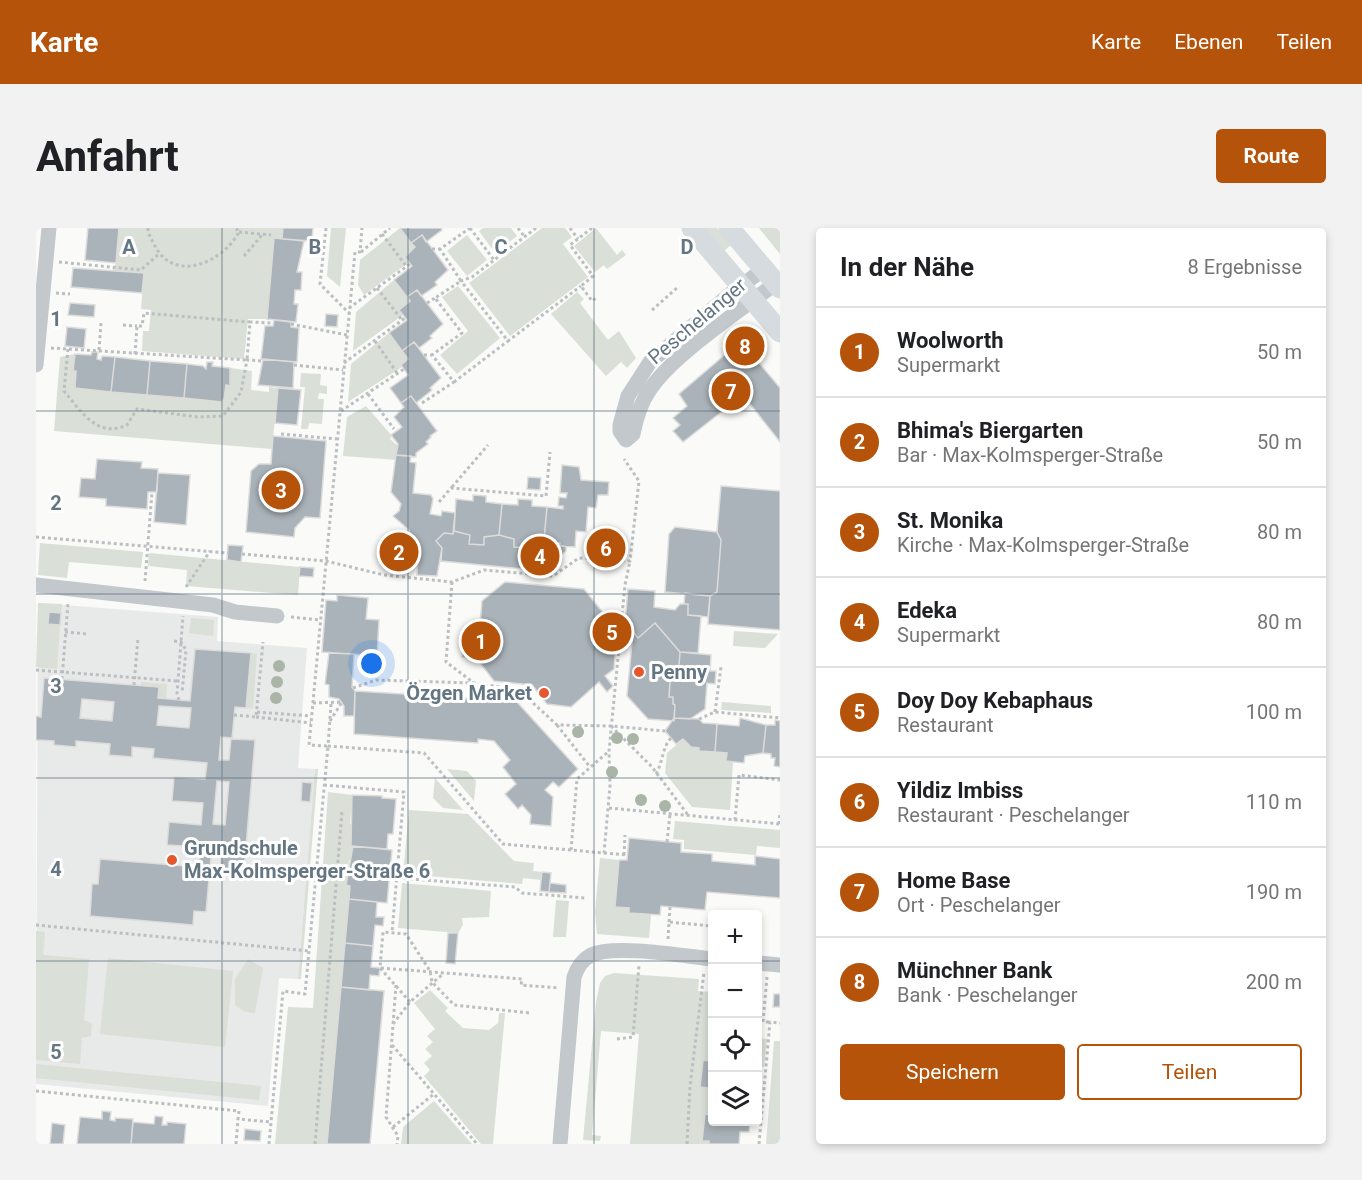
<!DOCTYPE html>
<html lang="de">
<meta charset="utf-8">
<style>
body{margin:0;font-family:Roboto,sans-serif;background:#f2f2f2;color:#202124}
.controls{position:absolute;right:18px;bottom:18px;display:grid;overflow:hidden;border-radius:6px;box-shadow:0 3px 9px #0003}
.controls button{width:54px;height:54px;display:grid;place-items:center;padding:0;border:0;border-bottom:2px solid #e0e0e0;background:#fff;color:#202124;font:30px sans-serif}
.you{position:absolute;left:336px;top:436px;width:21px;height:21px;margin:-15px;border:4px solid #fff;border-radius:50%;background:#1a73e8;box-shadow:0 0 0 9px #1a73e833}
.badge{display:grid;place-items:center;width:39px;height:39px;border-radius:50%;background:#b45309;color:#fff;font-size:20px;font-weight:700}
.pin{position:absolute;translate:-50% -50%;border:3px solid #fff;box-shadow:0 2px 6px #0006}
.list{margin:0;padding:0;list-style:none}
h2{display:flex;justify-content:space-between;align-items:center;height:78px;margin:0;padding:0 24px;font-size:26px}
h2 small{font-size:20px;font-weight:400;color:#757577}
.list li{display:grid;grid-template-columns:39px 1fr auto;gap:18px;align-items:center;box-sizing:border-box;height:90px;padding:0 24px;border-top:2px solid #e0e0e0}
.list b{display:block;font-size:22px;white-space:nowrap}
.list p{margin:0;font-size:20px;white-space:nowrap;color:#757577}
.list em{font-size:20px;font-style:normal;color:#757577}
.actions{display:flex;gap:12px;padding:18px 24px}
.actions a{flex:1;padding:14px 0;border:2px solid #b45309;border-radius:6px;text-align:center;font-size:21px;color:#b45309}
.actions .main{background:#b45309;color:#fff}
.icon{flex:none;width:33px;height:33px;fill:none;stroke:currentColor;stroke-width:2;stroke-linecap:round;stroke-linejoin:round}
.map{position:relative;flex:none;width:744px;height:916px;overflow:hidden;border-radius:6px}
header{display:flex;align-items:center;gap:36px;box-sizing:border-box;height:84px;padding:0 30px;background:#b45309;color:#fff}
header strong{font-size:28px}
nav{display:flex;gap:33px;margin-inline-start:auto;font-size:21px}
.intro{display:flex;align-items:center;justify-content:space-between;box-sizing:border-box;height:144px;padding:0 36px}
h1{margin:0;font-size:42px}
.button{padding:15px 27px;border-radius:6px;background:#b45309;color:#fff;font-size:21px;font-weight:700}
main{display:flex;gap:36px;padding:0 36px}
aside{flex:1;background:#fff;border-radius:6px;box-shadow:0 3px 9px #0003}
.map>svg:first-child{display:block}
</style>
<header>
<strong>Karte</strong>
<nav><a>Karte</a><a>Ebenen</a><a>Teilen</a></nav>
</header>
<div class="intro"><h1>Anfahrt</h1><a class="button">Route</a></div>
<main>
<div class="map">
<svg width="744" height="916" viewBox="0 0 744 916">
<rect width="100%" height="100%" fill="#fafaf8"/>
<path fill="#e8e9e9" d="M2,375L182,389L181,413L271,420L262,540L279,541L262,751L243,750L232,878L0,856Z"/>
<path fill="#dadfd7" d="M83,0H247L246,11H238L231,91H212L208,131L106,123L107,103H113L115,82L105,81L108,46L76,43L80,35Z
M295,0H310L304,59L291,48Z
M364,0L379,19L369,29L373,34L328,67L322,57L324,32Z
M447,0H475L481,8L459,25L443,3Z
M506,0H529L536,9L527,16L552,49L474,108L433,55Z
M560,0L581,27L586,22L590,27L571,41L568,37L559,44L538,18Z
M666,0H681L695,17L687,24Z
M723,0H744V26Z
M431,7L451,32L431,48L411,23Z
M358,52L374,73L367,79V87L317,123L320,84Z
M422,58L464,110L421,146L404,127L432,103L406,69Z
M541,64L548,71L544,75L572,112L583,103L600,130L591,140L585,134L570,148L515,86Z
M353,105L372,131L365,137L366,139L312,174L315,136Z
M39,126L37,142L40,143V160L186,174L190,157L193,158L194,140L216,143L215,162L233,164V159L242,160L236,221L18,203L24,129Z
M265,145L285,146L284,157L291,158V166L283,165L282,171H288L286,196L273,195L272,201H265L269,159H264Z
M330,178L356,208L354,211L363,219L362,232L307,228L311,189Z
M4,315L107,324L105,340L33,334L31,350L2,347Z
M113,325L264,339L262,367L150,358L151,342L112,338Z
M2,375L26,376L25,385L13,384L12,395L24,397L21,441L0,439Z
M155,390L178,392L177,408L153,405Z
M698,403L742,406L729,420L697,418Z
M215,425L221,426L217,481L210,480Z
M105,454L131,456L130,471L122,470L123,459L105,458Z
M686,474L735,478V485L685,482Z
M647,511L655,519L663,520V523L691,525V533L697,534L694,582L656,579L629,545L631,525Z
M279,541H282L265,751H262Z
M411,541L431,543L440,553L438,573Z
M399,550L427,582L407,580L397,570Z
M292,564L316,567L314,596L317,597L316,632H313L310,657L314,658L291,916H239L252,779L277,780Z
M373,582L432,586L478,633L498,635L497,643L506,644L505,652L487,650L486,656L367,646Z
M639,593L744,602V620L721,618L720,627L648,621V612L637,611Z
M564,630L583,632L579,678L593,680V685L615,687L613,710L561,706L559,684Z
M366,655L455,663L453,689L426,690L427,697L422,705L362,700Z
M520,672L533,673L530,709H517Z
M0,703L9,704L7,727L53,731L48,792L56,795L55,808L46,810L44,836L0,832Z
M72,730L197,743L189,819L64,806Z
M212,731L227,740L219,785L209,784L199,777V751Z
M578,745L663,751L662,763L676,764V817L674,833H667L664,859L672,860L671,869L676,870V887L669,886L666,912L673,913V916H594L603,806L565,803L556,907L565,908L564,913L547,912L560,774L564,755L569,748Z
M394,762L412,780L409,783L427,800L453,802L462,795L463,785H469L457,916H445L388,848L394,842L388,835L396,828L389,821L397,814L391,808L399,801L378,775Z
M722,810L731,811L728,839L722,838Z
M738,813H744V916H730Z
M0,836L225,858L223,872L0,850Z
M398,873L436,916H365L367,899Z"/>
<path fill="#aab3b9" stroke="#dcdcda" stroke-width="1.5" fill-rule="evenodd" d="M52,0H83L80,35L49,32Z
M247,0H277L276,13L246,11Z
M364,0H405L406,2L390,14L386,7L375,15Z
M386,7L412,42L399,54L401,57L385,68L381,62L371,69L358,52L376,38L369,29L379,19L375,15Z
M238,10L268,13L261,44H266L265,62H259L258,76H262L260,94L231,91Z
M37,40L108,45L106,65L35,59Z
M381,62L407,96L394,108L396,110L383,120L378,114L366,123L353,105L371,92L363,82L374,73L371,69Z
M34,75L59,77L58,89L32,87Z
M290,86L302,87L301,99L289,98Z
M238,92L255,94V99L263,100L261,134L225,131L229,98H237Z
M31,99L50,101L48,120L29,118Z
M705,113L744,160V214L707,167L647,214L637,203L644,197L637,190L651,178L643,166Z
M378,114L405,150L394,160L396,162L380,175L375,168L365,175L354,160L372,147L365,137L372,131L366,123Z
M56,124H62L61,131L65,132L66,128L79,129L75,164L39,160L40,143H37L39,126L55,127Z
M79,129L114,133L111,167L75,164Z
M227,131L258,134L257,160L222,157Z
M114,133L151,136L148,170L111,167Z
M171,134H177L176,138L194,140V158L190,157L188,171L186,174L148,170L151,136L167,138L170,141Z
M242,160L265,162L261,197L239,195Z
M375,168L401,203L394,208L395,209L390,214L392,216L380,225V229L360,227L362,216L355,207L366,199L358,189L368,179L365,175Z
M237,208L290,213L284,290L269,289L259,300L258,309L210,304L215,243L223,236H235Z
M360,227L375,228L374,234L380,235L377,265L395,267L397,271L394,286L405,288L406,283L419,285L417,306L408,305L400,313L406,320L401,348L381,347L382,331L367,315L373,310V302L357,288L363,283L365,276L355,264Z
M61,231L106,234L105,240L122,241L121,264H112L111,281L70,278V271L43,269L45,250L59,251Z
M526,237L543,239L545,252L573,254L572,267H562L560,280L552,279L550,304L540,303L539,319L524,318V315H518L519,312L508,311L511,279L527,281V278H522L523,269L530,270L531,265H524Z
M122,245L154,247L150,297L118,294Z
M492,249L505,250L504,262L491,261Z
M685,258L744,263V402L672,396L674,368L681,364L685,312L681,304Z
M437,267L450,268V274L466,276L463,307L448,309V317L433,316L434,307L418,303L420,271L437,273Z
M482,271L496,272V278L511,279L508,311L492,313V320L478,319V311L463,307L466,276L482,277Z
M639,299L681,304L685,312L681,364L674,368L629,364L633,306Z
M418,303L434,307L433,316L448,317V309L463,307L478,311V319L492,320V313H499V310L519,312L518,315L530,319V323L507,343L405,333L406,320L400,313L408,305L417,306Z
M192,317L207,318L205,334L191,332Z
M264,339L278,340L277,349L263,348Z
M469,354L548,361L581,402L578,441L569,448L577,458L571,464L563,454L535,479L511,476L496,457L458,453L441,431L426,429L427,419L442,420L446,373Z
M592,361L619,363L618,379L639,382L644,376H652V387L665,388L662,425L644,424L619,395L602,410L589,394Z
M649,365L674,368L672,389L652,387V376H648Z
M301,367L332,370L330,391L343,392L341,428L286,424L290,372L301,373Z
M13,384L25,385L24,397L12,396Z
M619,395L644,424L643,438H635L633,469H637V476L639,477L638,493L612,491L591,468L597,404L602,410Z
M159,421L215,425L210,480L199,479L196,511L219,512L208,643L184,642L186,620L176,619L174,640L163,639L165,619L131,617L133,594L165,597L167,575L136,573L138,549L169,551L171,535L117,530L118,521L96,519V529L73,527L74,516L40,513V519L18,517V513L0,512V488L5,489L8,450L123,459L122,470L154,473ZM46,471L78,474L76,493L44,490ZM123,478L155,480L153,500L121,497ZM185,509L195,510L193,532H183ZM181,553L193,554L189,597L177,596Z
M644,424L675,427L674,443H680L679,456L671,455L669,481L654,491L638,490L639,477L637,476V469H633L635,438H643Z
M293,425L318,426L316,459L319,463L318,488H308V478L303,471L293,469V457L289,456Z
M319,463L480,473L542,541L523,559L517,554L509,562L517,569L515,598L494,596L495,587L486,577L482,581L469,566L480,556L467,539L474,532L458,513L442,511V515L318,506Z
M638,490L663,491L667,495L681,496L679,524L663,523V520L655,519L647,511L640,516L629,503Z
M704,490L730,497L727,525L709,528L708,535L690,533L691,525L679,524L681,496L703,498Z
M739,492L744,493V539L738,538L739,530H735V526L727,525L730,497H739Z
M266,554L276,555L274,574L265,573Z
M316,567L346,568V570L360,571L357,606H352L351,621L315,618Z
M593,610L645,615V624L676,626V633L719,637V628L744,631V670L671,664L669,682L625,678L624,687L593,685V680L579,679L583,632H591Z
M317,618L356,622L351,675L313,671L314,658L310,657Z
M64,631L174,640L170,684L158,683L157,697L54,688L56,656H62Z
M506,644L515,645L513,664L504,663Z
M514,655L530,657V665L513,664Z
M313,671L341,674L340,689H348L347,698L339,697L337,718L309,715Z
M412,705H422L419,736L410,735Z
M309,715L337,718L335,739L344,740L343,748L334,747L333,762L305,759Z
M305,759L348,763L334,916H291Z
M738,766H744V779H737Z
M675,817H676V870L671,869L672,860L664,859L667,832L674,833Z
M66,883L75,884L74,892L79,893V890L97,891L95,916H41L44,889L66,891Z
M669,886L676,887V894L714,896L713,904H704L703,916H673V913H666Z
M119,888L127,889L126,897H131V894L150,896L148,916H95L97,894L118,896Z
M16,895L29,897L27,916H14Z
M209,901L225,903L224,913L208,912Z"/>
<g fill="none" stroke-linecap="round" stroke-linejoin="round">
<path stroke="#bbbfc2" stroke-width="3" stroke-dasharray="3 3" stroke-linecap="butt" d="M112,0C112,7 116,12 119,18C139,56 187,34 203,4L200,0
M290,0L284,56L313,85
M434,0L458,32
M482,0L488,8
M500,0L436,49L425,53L472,113L545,58
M534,0L542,11
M556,0L534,17L557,48L545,58L556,73L560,70
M203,4L235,7
M346,6L371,39
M396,21H404
M325,24L354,0
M208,28L227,6
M23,34L105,42L123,26
M341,60L366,92
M20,65L34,66
M391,75L399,70
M313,80L374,36
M616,82L641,60
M255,96L311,107
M87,97L101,98
M339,113L361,145
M15,120L211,132L214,94L237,95
M32,121L28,163C44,182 61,211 91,197L101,181L162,189L187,188L205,164L211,132L226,133
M63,122L65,95
M99,126L101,98H106L108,85L214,94
M388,127H396
M308,135L369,90
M258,137L307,142
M418,154L472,113
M332,166L358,201
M386,175L418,154L396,127L426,105L399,70L425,53L404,21L434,0
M305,183L368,141
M245,206L301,211
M416,259L452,217
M403,274L415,260L510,268L514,224
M0,309L192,325
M206,326L290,333L348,347L416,354L448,342L517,348L543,330L594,333L603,253L588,231
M109,353L116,264
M416,354L410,434L438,455L483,462L521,497L575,498L629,503
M150,359L174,323
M255,389L284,392
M29,404L51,406
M138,413L145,414L150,422L146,465
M0,442L142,453
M26,451L32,375
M98,457L102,410
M317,460L340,452L437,455
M143,472L141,466L147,388
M277,475L306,474
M295,476L292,518L388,525L467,616L568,625L574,558L573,523L589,357L594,333
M221,484L275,488
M679,484L685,439
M198,487L220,489L227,414
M220,489L275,495
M663,491L679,484L744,490
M294,493L306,474
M521,497L554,539
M575,498L616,539L652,587
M620,546C627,534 626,520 635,510
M288,557L368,564L356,705
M573,580L744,596
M699,592L703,547L744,552
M743,596L744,584
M631,614L634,586
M535,622L541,551L573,523
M568,625L591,627
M588,627L589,607
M362,650L479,659L486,665L549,670
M633,694L634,679
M0,697L273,723
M722,702H727
M632,711L633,694L676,698
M345,740L486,751L485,757L523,760
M731,749L727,794H733
M360,757L350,889L362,908L361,916
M374,774L344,740L347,704L370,706L394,743L396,754L418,777L494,785
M357,796L374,774L407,746
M581,811L597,809L603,737
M356,817L441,916
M0,863L203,883L202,891L235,894
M357,899L398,866
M200,916L202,891
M233,916L247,763L269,766L292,518L273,517L319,24H324L326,0
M279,916L306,583
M651,916L654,858L668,744
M723,916L734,794L744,795"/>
<path stroke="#c3c8cc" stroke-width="15" d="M728,41L693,67L614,134L592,168L584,197V203L590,212L597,206C600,191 604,176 613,163C635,128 705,82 740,55
M0,137L13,0
M0,357L177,377L199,384L241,388
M722,735L744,737
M524,916L538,749C541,740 546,732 555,727C578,716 648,728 676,731"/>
<path stroke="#d6dbdf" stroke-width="21" d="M656,0L744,104
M693,0L744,60"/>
</g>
<g fill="#aab4a7">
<circle cx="243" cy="438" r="6"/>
<circle cx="241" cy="454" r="6"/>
<circle cx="240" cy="470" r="6"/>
<circle cx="542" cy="504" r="6"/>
<circle cx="581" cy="510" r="6"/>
<circle cx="597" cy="511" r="6"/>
<circle cx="576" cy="544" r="6"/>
<circle cx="605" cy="572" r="6"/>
<circle cx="629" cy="578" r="6"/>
</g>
<path fill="none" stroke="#657683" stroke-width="1.5" stroke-opacity="0.55" d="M186,0V916M372,0V916M558,0V916M0,183H744M0,366H744M0,550H744M0,733H676M722,733H744"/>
<g fill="#e4572e" stroke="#fff" stroke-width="2">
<circle cx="603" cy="444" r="6"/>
<circle cx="508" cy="465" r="6"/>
<circle cx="136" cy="632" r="6"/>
</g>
<g text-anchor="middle" stroke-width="6" stroke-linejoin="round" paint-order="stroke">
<g font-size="20" fill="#657683" stroke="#fff">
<text transform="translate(661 93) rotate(-40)" y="7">Peschelanger</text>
</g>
<g font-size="20" font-weight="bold" fill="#657683" stroke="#fff" text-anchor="start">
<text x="615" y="451">Penny</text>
<text x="496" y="472" text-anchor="end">Özgen Market</text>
<text x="148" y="627">Grundschule<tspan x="148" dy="23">Max-Kolmsperger-Straße 6</tspan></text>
</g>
</g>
<g font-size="20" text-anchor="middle" font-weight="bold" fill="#657683" stroke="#fff" stroke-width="6" stroke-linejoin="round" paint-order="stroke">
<text x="93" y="26">A</text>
<text x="279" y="26">B</text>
<text x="465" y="26">C</text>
<text x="651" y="26">D</text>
<text x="20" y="98">1</text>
<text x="20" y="282">2</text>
<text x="20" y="465">3</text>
<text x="20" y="648">4</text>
<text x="20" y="831">5</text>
</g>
</svg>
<div class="controls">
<button>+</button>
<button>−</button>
<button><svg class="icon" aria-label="locate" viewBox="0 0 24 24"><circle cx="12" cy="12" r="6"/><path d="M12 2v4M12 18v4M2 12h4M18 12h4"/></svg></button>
<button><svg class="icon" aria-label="layers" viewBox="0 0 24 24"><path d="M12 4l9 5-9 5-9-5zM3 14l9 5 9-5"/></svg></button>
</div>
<div class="you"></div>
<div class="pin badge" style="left:445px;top:413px">1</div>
<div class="pin badge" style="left:363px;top:324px">2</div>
<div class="pin badge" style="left:245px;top:262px">3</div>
<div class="pin badge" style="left:504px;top:328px">4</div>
<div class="pin badge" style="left:576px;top:404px">5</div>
<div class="pin badge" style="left:570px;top:320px">6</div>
<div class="pin badge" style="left:695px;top:163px">7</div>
<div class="pin badge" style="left:709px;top:118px">8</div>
</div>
<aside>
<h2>In der Nähe<small>8 Ergebnisse</small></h2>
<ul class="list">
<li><span class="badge">1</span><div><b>Woolworth</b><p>Supermarkt</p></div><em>50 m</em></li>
<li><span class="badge">2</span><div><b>Bhima's Biergarten</b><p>Bar · Max-Kolmsperger-Straße</p></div><em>50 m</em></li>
<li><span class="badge">3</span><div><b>St. Monika</b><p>Kirche · Max-Kolmsperger-Straße</p></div><em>80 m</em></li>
<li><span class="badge">4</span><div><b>Edeka</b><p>Supermarkt</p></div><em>80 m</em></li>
<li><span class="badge">5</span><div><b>Doy Doy Kebaphaus</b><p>Restaurant</p></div><em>100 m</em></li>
<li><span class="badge">6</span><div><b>Yildiz Imbiss</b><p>Restaurant · Peschelanger</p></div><em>110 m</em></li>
<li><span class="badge">7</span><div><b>Home Base</b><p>Ort · Peschelanger</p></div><em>190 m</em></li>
<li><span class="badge">8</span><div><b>Münchner Bank</b><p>Bank · Peschelanger</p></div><em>200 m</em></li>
</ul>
<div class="actions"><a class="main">Speichern</a><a>Teilen</a></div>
</aside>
</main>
